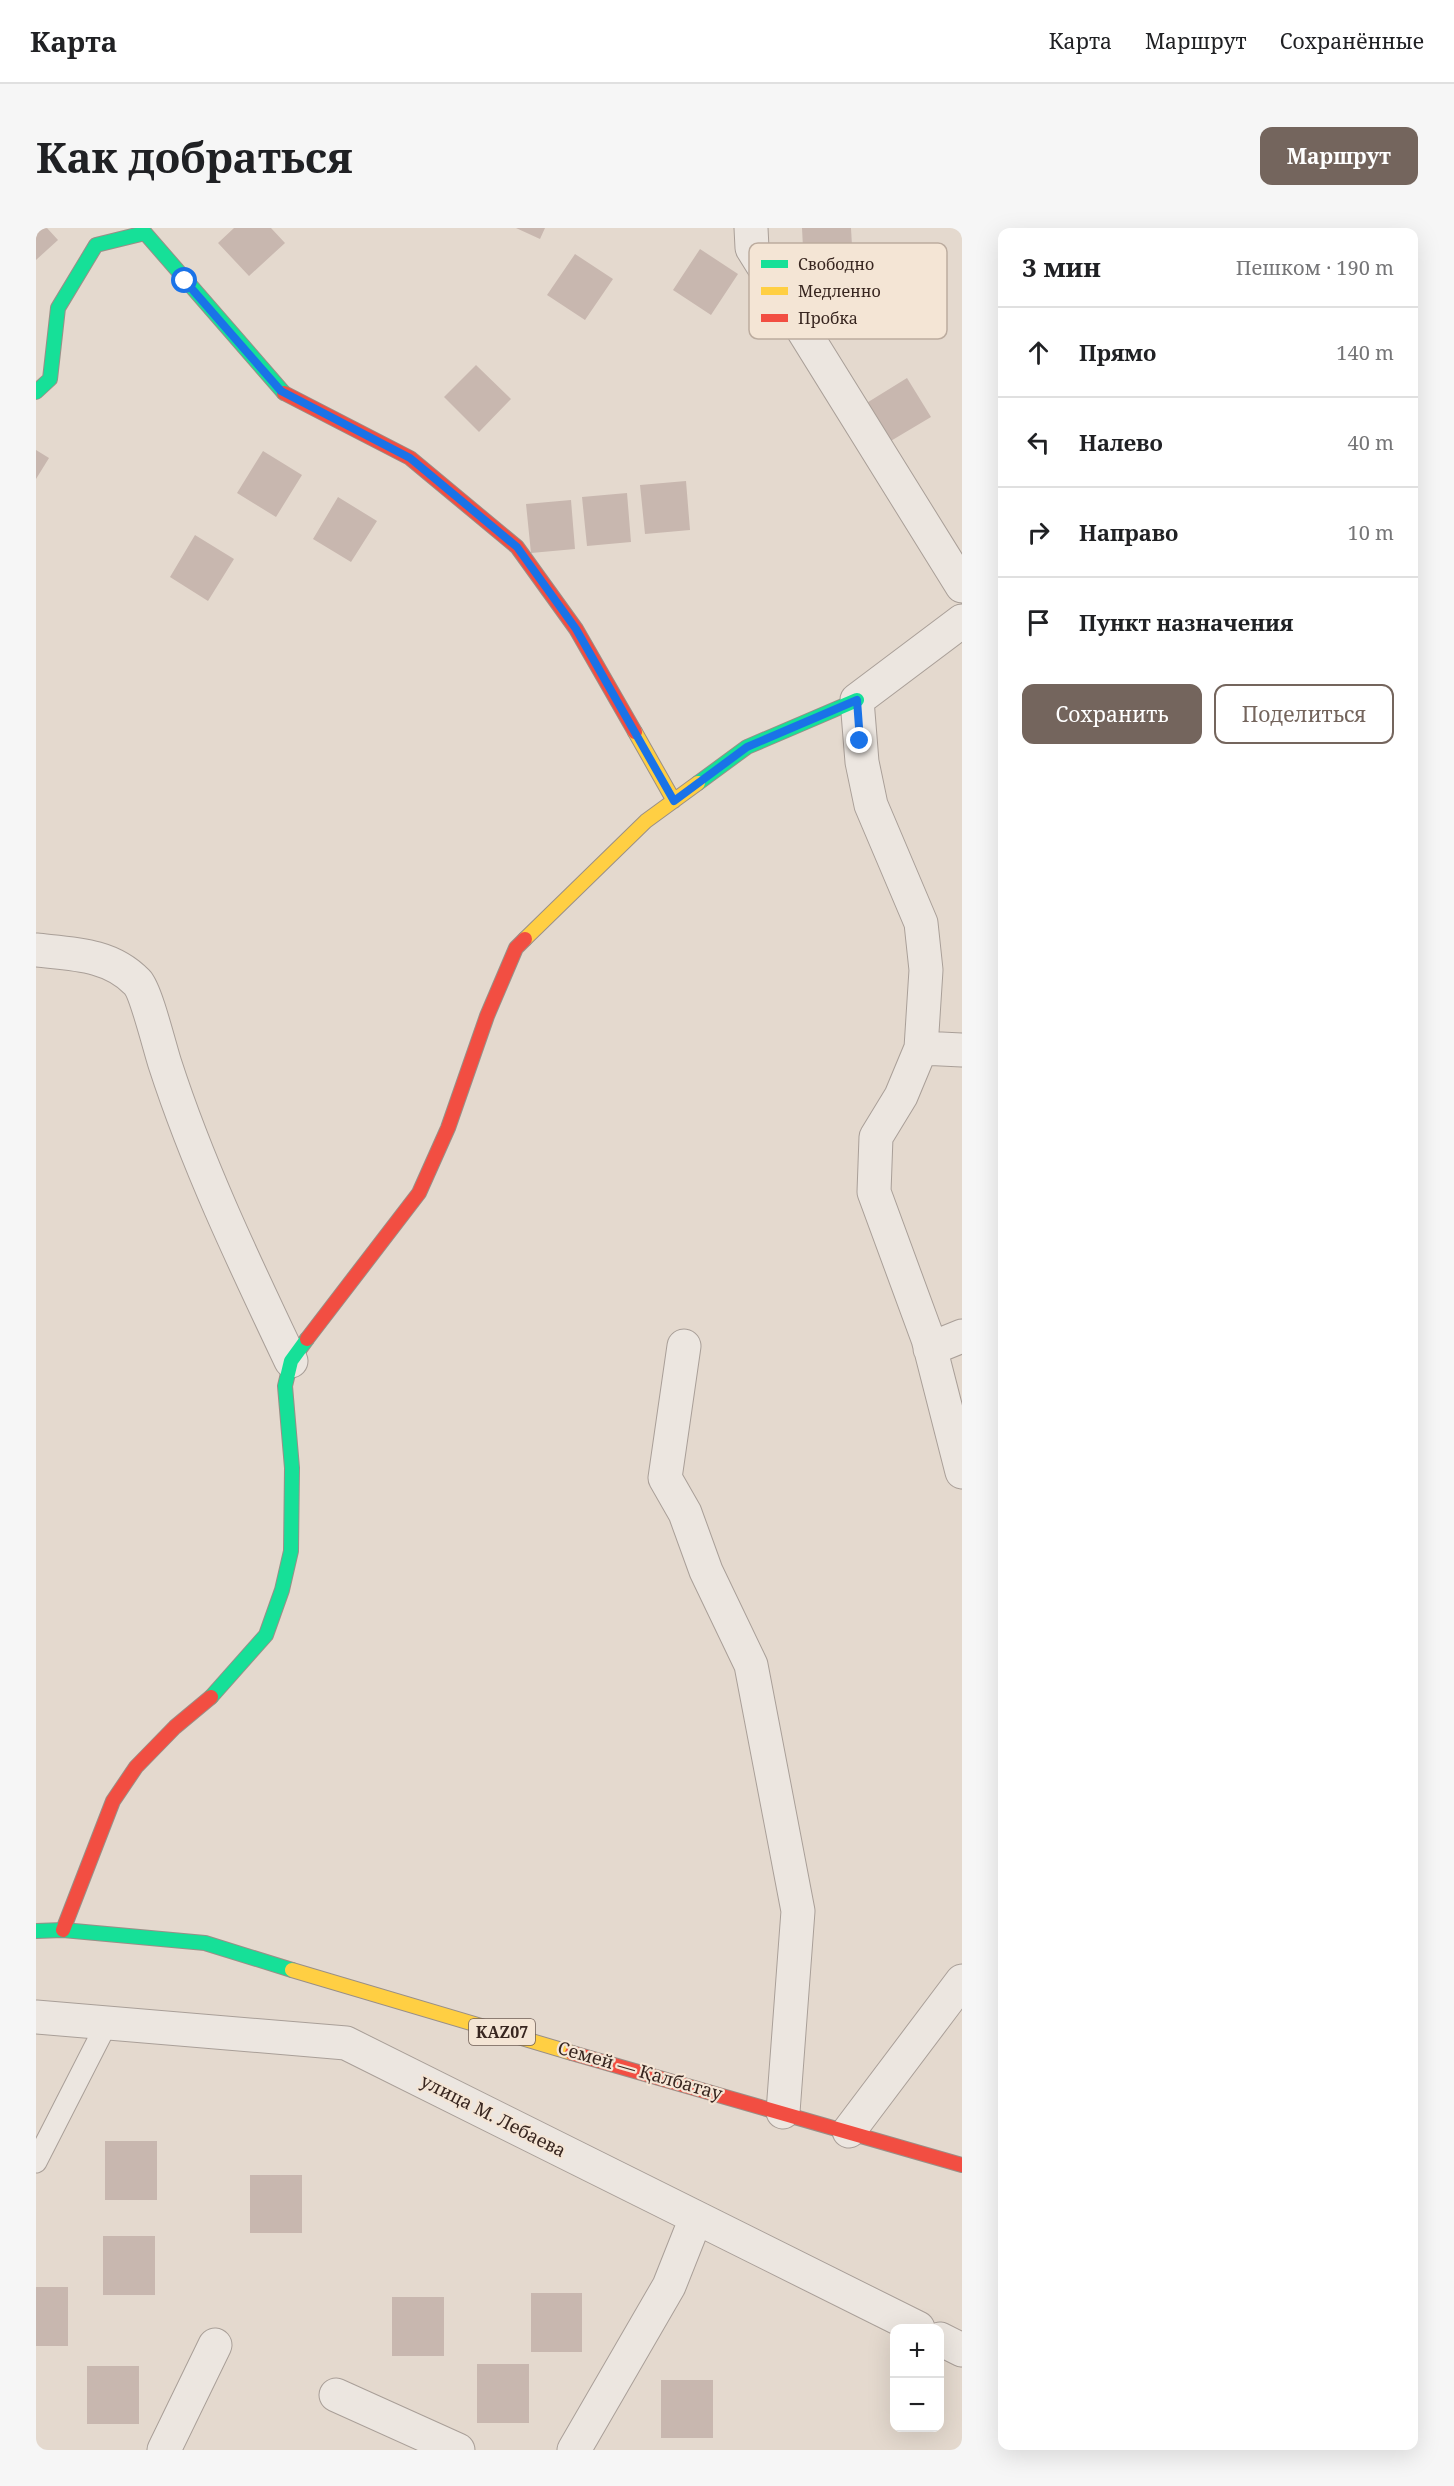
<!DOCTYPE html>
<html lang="ru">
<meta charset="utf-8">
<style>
body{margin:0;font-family:"Noto Serif",serif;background:#f6f6f6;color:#202124}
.controls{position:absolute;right:18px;bottom:18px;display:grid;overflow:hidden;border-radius:12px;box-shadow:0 6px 24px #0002}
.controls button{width:54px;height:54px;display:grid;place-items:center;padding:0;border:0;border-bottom:2px solid #e0e0e0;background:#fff;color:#202124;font:30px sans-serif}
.stop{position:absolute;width:18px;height:18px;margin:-14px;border:4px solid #1a73e8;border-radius:50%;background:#fff}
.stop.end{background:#1a73e8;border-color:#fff;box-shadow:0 2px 6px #0008}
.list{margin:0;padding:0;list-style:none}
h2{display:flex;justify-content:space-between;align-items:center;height:78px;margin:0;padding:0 24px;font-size:26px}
h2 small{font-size:20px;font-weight:400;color:#757577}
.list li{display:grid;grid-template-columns:39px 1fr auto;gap:18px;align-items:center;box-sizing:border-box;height:90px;padding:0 24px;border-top:2px solid #e0e0e0}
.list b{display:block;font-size:22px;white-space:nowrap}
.list em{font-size:20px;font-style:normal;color:#757577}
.actions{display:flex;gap:12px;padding:18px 24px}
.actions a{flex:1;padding:14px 0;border:2px solid #74655d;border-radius:12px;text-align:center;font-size:21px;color:#74655d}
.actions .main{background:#74655d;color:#fff}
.icon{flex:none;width:33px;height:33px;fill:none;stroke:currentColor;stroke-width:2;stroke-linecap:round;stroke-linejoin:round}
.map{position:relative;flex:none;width:926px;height:2222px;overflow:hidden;border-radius:12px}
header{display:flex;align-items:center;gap:36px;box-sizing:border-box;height:84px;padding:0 30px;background:#fff;border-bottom:2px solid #e0e0e0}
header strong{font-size:28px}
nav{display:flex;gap:33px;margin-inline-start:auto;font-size:21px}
.intro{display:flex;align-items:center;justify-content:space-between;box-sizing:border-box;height:144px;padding:0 36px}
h1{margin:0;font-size:42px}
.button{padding:15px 27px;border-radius:12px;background:#74655d;color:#fff;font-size:21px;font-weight:700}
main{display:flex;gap:36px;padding:0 36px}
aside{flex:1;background:#fff;border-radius:12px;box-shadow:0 6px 24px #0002}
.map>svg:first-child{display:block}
</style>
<header>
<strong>Карта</strong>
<nav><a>Карта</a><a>Маршрут</a><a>Сохранённые</a></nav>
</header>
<div class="intro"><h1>Как добраться</h1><a class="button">Маршрут</a></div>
<main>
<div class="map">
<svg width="926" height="2222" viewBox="0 0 926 2222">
<rect width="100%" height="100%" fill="#e4d9ce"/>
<path fill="#c8b7af" d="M0,0H11L22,12L0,32Z
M198,0H235L249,15L213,48L182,15Z
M480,0H509L504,11Z
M766,0H815L816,18L767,20Z
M664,21L702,46L675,87L637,62Z
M539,26L577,51L549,92L511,67Z
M440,137L475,171L443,204L408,169Z
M871,150L895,189L853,214L829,176Z
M0,222L13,230L0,251Z
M227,223L266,247L240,289L201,265Z
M650,253L654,302L609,306L604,257Z
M591,265L595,314L551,318L546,269Z
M302,269L341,293L315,334L277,311Z
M535,272L539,321L495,325L490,276Z
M159,307L198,331L172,373L134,349Z
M69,1913H121V1972H69Z
M214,1947H266V2005H214Z
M67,2008H119V2067H67Z
M0,2059H32V2118H0Z
M495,2065H546V2124H495Z
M356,2069H408V2128H356Z
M441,2136H493V2195H441Z
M51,2138H103V2196H51Z
M625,2152H677V2210H625Z"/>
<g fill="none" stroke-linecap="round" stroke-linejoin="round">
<g stroke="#a99f98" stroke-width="23">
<path id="lane" d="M0,1934L71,1795"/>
</g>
<g stroke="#a99f98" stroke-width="35">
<path id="street" d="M715,0L716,20L926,358
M926,393L821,472L826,534L835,577L885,695L890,742L885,820L865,868L840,909L838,964L892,1111L926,1244
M0,722C37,726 74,726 101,754C110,763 124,821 129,836C162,938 209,1036 255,1133
M885,820L926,822
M648,1118L629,1250L649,1285L670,1343L715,1437L762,1683L747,1884
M894,1121L926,1108
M0,1789L310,1815L882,2100
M813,1903L926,1753
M904,2111L926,2122
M300,2167L422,2222
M128,2222L179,2117
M538,2222L633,2058L660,1990"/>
</g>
<g stroke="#998f87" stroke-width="16">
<path id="fast" d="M0,164L14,151L22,80L60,17L109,5L248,165
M662,555L711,519L821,472
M175,1469L230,1407L246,1362L255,1323L256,1240L249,1158L255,1133L271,1111
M0,1703L27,1702L169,1715L256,1742"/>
</g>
<g stroke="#998f87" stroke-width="16">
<path id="slow" d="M599,504L638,573
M489,711L610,593L662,555
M256,1742L536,1825"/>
</g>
<g stroke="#998f87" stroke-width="16">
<path id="jam" d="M248,165L374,230L481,319L540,401L599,504
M271,1111L383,965L412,900L451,788L480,720L489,711
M27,1702L77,1573L100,1539L139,1499L175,1469
M536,1825L926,1937"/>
</g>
<use href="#lane" stroke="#ece6e0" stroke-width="21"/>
<use href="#street" stroke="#ece6e0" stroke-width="33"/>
<use href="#fast" stroke="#16e098" stroke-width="14"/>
<use href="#slow" stroke="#ffcf43" stroke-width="14"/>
<use href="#jam" stroke="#f24e42" stroke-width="14"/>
</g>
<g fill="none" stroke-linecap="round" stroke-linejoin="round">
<path stroke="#1a73e8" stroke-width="8" d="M149,53L245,163L374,230L481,319L540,401L638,573L711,519L821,472L824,513"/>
</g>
<g text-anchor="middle" stroke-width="4.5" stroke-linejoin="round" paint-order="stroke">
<rect fill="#f4e5d5" stroke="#705f56" stroke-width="1.5" x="433" y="1791" width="66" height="26" rx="4.5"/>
<g font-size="16" font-weight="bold" fill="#382620">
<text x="466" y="1810">KAZ07</text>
</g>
<g font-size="18" fill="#382620" stroke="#f4e5d5">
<text transform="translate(604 1843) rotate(16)" y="6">Семей — Қалбатау</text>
<text transform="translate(457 1888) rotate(27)" y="6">улица М. Лебаева</text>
</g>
</g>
<rect x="713" y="15" width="198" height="96" rx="9" fill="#f4e5d5" stroke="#bcac9f" stroke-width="1.5"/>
<rect x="725" y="32" width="27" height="8" fill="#16e098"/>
<rect x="725" y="59" width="27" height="8" fill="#ffcf43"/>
<rect x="725" y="86" width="27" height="8" fill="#f24e42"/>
<g font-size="16" fill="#382620">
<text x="762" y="42">Свободно</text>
<text x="762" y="69">Медленно</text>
<text x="762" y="96">Пробка</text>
</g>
</svg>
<div class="controls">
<button>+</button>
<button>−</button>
</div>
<div class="stop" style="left:149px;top:53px"></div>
<div class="stop end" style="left:824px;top:513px"></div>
</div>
<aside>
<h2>3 мин<small>Пешком · 190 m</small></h2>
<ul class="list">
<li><svg class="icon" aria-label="ahead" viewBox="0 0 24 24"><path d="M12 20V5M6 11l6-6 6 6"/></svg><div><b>Прямо</b></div><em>140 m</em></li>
<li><svg class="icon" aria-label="left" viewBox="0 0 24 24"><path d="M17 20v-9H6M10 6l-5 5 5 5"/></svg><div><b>Налево</b></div><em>40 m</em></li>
<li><svg class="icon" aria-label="right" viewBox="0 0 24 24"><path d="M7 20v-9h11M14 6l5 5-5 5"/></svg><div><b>Направо</b></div><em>10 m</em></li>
<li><svg class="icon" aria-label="arrive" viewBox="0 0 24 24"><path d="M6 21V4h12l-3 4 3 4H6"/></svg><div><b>Пункт назначения</b></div></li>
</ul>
<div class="actions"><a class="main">Сохранить</a><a>Поделиться</a></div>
</aside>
</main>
